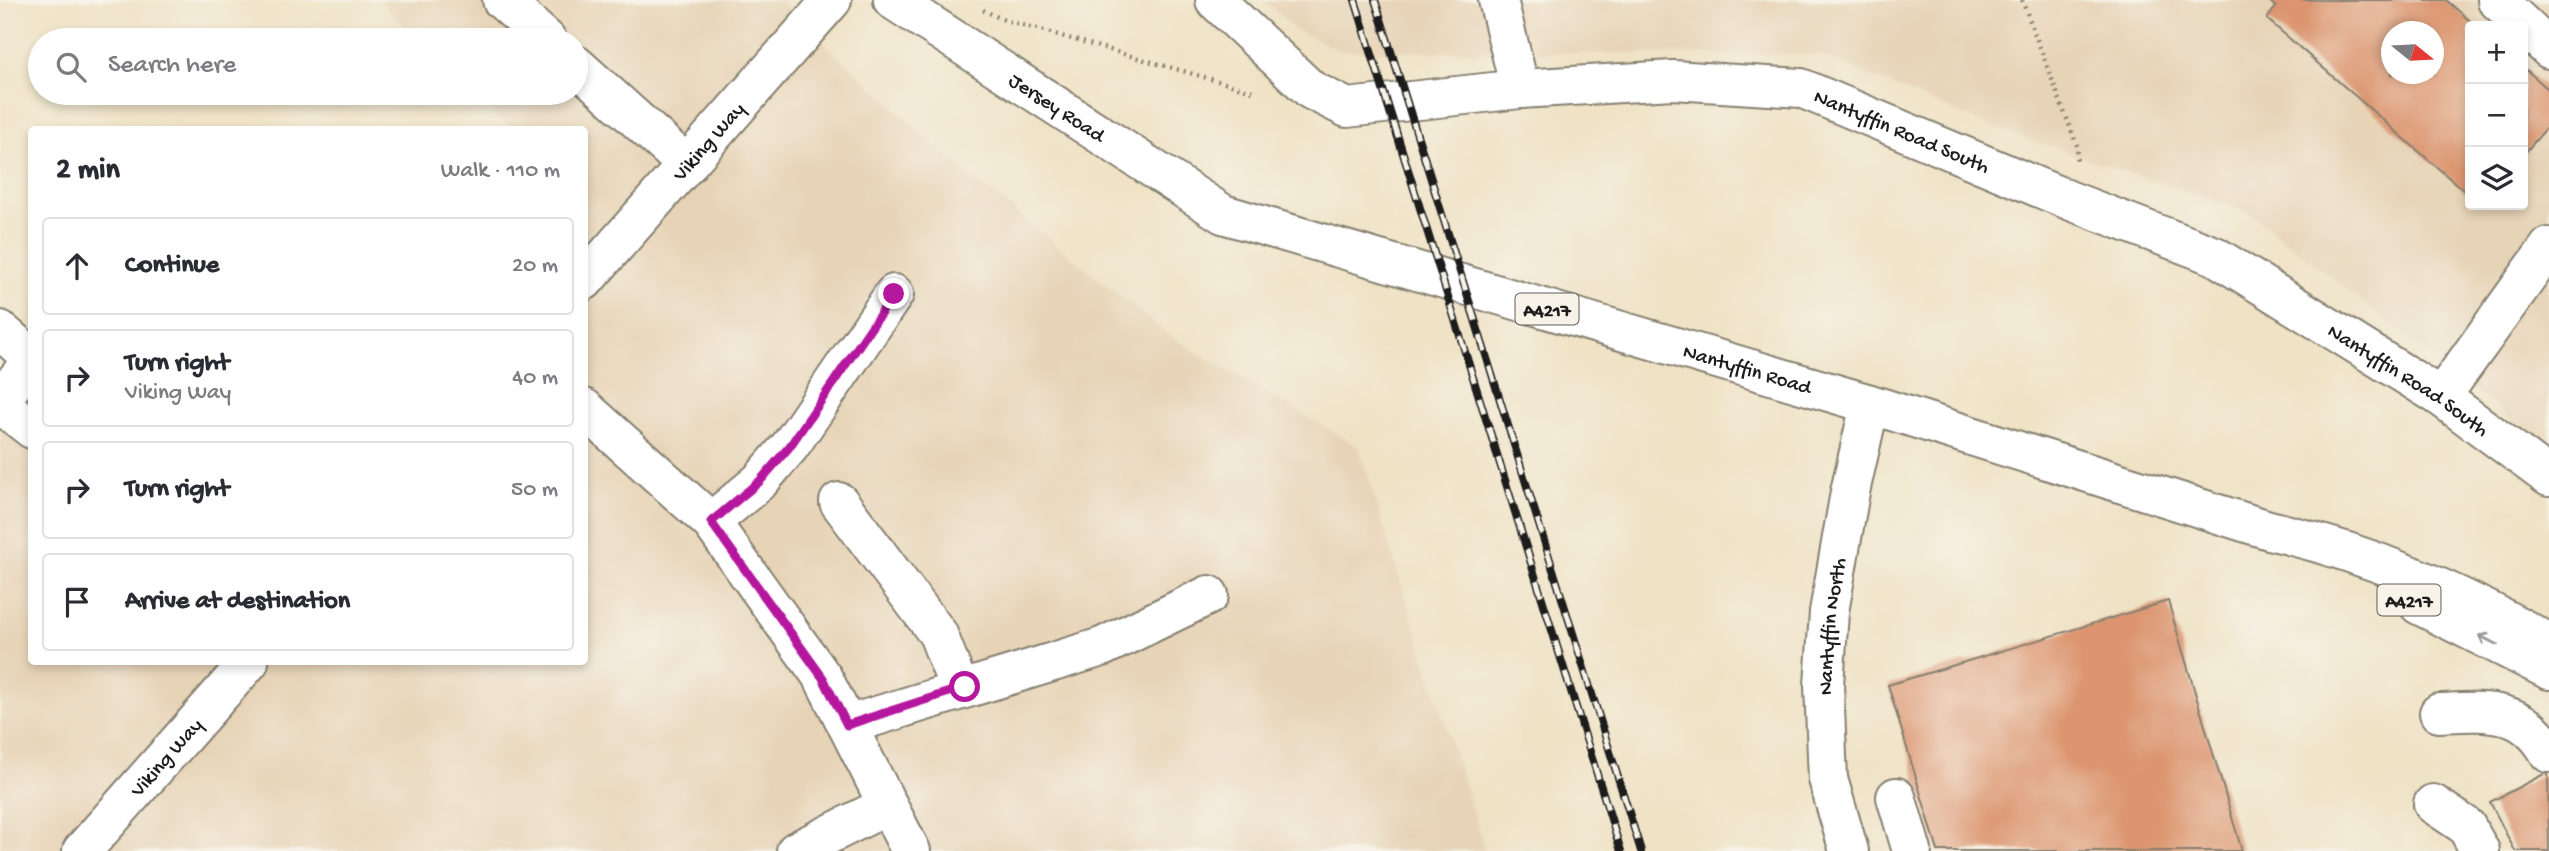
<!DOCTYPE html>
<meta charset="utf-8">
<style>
body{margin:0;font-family:"Gochi Hand",sans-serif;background:#f2f2f3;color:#2b2b33}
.controls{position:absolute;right:21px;top:21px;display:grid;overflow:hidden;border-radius:7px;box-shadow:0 4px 10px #0003}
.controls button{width:63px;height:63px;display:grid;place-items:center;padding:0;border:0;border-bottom:2px solid #e1e1e2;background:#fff;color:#2b2b33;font:35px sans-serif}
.compass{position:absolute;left:2381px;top:21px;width:63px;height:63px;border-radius:50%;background:#fff;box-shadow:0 4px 10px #0003;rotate:108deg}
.stop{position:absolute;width:21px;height:21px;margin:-16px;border:5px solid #b5179e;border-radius:50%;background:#fff}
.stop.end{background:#b5179e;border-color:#fff;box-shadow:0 2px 7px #0008}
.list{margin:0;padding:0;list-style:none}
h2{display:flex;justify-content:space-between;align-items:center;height:91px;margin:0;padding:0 28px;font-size:30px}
h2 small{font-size:23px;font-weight:400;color:#7c7c81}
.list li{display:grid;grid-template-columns:46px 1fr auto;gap:21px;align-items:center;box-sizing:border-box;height:98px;margin:0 14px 14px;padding:0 14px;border:2px solid #e1e1e2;border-radius:7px}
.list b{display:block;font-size:26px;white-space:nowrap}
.list p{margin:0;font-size:23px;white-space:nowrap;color:#7c7c81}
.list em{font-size:23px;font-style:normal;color:#7c7c81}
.icon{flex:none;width:38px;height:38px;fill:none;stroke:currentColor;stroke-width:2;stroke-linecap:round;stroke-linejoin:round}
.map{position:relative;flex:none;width:2549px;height:851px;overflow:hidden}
.search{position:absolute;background:#fff;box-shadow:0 4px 10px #0003;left:28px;top:28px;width:560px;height:77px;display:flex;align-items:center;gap:18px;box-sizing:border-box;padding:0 24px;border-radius:38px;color:#7c7c81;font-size:26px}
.panel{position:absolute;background:#fff;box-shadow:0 4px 10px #0003;left:28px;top:126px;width:560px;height:539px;border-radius:7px}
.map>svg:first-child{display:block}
</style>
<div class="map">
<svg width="2549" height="851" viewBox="0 0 2549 851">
<rect width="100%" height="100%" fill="#f7f3e8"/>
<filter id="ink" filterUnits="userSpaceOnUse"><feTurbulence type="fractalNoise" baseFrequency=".0143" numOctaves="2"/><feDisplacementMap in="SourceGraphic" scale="14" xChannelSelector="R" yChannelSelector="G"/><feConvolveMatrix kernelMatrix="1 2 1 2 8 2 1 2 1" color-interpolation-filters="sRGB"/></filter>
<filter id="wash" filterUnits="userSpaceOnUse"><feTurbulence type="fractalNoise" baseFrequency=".00686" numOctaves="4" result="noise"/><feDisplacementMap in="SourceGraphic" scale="28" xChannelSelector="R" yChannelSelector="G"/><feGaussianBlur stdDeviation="1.57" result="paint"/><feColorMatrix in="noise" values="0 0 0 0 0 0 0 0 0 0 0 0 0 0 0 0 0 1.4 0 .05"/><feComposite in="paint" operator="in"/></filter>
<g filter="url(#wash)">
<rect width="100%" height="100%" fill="#efe2c5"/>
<path fill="#e7d4b7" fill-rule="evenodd" d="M378,0H778L954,162L1170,336L1359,447L1485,851H0V314L31,341L32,662H584V130L511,129L473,93H576V40H419Z
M1264,0H2549V449L2250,213L1987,125L1820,55L1340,51L1294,29ZM2470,26H2523V205H2470ZM2392,32H2434V74H2392Z"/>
<g id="blocks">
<path fill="#dc956f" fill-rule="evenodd" d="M2268,0H2446L2476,26H2470V196L2267,19L2276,7ZM2392,32H2434V74H2392Z
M2523,67L2549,90V125L2523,155Z
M2168,601L2242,851H1938L1888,685Z
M2548,772L2549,851H2515L2490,802Z"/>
</g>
</g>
<g filter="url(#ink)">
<use href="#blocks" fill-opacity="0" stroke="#867f70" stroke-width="2"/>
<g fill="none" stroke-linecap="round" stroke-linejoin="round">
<g stroke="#867f70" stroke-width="42">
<g id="minor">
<path d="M502,0L547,40"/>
<path id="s1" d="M1215,0L1311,90L1347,108L1520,89L1673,80L1801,88L2071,201L2215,256L2441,397L2549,477"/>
<path d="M1498,0L1520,89"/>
<path d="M2497,0L2549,49"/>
<path d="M576,65L687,165"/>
<path id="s2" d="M584,281L832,0"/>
<path d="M0,330L32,358"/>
<path d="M2441,397L2549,247"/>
<path d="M0,400L32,361"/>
<path d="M0,404L32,429"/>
<path d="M584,408L711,522L823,678L911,851"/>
<path d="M839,502L938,634L959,688"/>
<path d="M711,522L760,481L790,446L894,294"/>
<path d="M2439,713C2485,711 2523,706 2549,753"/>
<path d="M847,725L1102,647L1209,595"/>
<path d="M1896,797L1912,851"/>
<path d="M2433,804L2466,826L2480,851"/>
<path id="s3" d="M82,851L249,662"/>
<path d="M796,851L888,805"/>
<path id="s4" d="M1849,851L1828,779L1824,685L1829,612L1850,492L1870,404"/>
</g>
</g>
<g stroke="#867f70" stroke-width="42">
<g id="major">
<path id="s5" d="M893,0L1223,214L1870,404L2269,530C2371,554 2458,592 2549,643"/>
<path d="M2419,605L2549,670"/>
</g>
</g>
<path stroke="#867f70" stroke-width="4.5" stroke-dasharray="2 5" stroke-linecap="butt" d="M2022,0L2078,148L2076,164
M983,10L1002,19L1256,92"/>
<use href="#minor" stroke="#fff" stroke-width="38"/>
<use href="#major" stroke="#fff" stroke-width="38"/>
<g stroke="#1c1c1c" stroke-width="8">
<path id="rail" d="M1355,0L1621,851
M1375,0L1641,851"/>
</g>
<use href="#rail" stroke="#f7f3e8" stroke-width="5" stroke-dasharray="16" stroke-linecap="butt"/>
</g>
<defs><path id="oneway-shaft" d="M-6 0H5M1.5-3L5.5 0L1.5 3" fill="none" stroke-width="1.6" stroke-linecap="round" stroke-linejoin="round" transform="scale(1.75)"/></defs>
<use stroke="#999" href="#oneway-shaft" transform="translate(2488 640) rotate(-153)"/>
</g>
<g fill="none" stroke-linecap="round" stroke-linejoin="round" filter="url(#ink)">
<path stroke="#b5179e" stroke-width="9" d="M894,294L790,446L760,481L711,522L823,678L847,725L965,687"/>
</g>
<g text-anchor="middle" stroke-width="5" stroke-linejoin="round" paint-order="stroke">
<g fill="#f7f3e8" stroke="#5e5c59" stroke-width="2">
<rect x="1515.5" y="293.5" width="63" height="31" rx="5"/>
<rect x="2377.5" y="584.5" width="63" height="31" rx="5"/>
</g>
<g font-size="19" font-weight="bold" fill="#1c1c1c">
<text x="1547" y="316">A4217</text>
<text x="2409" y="607">A4217</text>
</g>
<g font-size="21" fill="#1c1c1c" stroke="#f7f3e8">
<text dy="7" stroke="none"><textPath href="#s5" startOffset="196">Jersey Road</textPath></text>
<text dy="7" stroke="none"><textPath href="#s1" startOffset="737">Nantyffin Road South</textPath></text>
<text dy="7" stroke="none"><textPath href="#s2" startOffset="187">Viking Way</textPath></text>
<text dy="7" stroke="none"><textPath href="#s5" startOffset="940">Nantyffin Road</textPath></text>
<text dy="7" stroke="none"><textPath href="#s1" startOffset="1304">Nantyffin Road South</textPath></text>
<text dy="7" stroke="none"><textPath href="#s4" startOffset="228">Nantyffin North</textPath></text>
<text dy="7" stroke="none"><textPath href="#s3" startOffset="126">Viking Way</textPath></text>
</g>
</g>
</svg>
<div class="controls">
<button>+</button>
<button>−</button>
<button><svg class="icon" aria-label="layers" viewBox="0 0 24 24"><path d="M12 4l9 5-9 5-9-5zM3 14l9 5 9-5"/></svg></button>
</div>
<svg class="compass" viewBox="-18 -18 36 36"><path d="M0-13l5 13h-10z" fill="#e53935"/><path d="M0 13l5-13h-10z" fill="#7c7c81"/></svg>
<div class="stop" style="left:965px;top:687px"></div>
<div class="stop end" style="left:894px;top:294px"></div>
<div class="search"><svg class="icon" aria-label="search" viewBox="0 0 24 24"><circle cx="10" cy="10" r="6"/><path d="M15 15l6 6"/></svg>Search here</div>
<section class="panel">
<h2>2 min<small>Walk · 110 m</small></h2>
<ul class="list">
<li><svg class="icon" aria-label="ahead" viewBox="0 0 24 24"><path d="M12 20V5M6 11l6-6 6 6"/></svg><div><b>Continue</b></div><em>20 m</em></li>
<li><svg class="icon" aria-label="right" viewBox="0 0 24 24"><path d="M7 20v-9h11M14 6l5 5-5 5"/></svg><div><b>Turn right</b><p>Viking Way</p></div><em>40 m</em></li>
<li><svg class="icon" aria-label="right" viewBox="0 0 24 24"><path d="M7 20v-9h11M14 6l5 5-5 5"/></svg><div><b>Turn right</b></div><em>50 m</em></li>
<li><svg class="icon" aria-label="arrive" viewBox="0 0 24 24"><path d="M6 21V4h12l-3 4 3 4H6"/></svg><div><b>Arrive at destination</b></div></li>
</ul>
</section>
</div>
